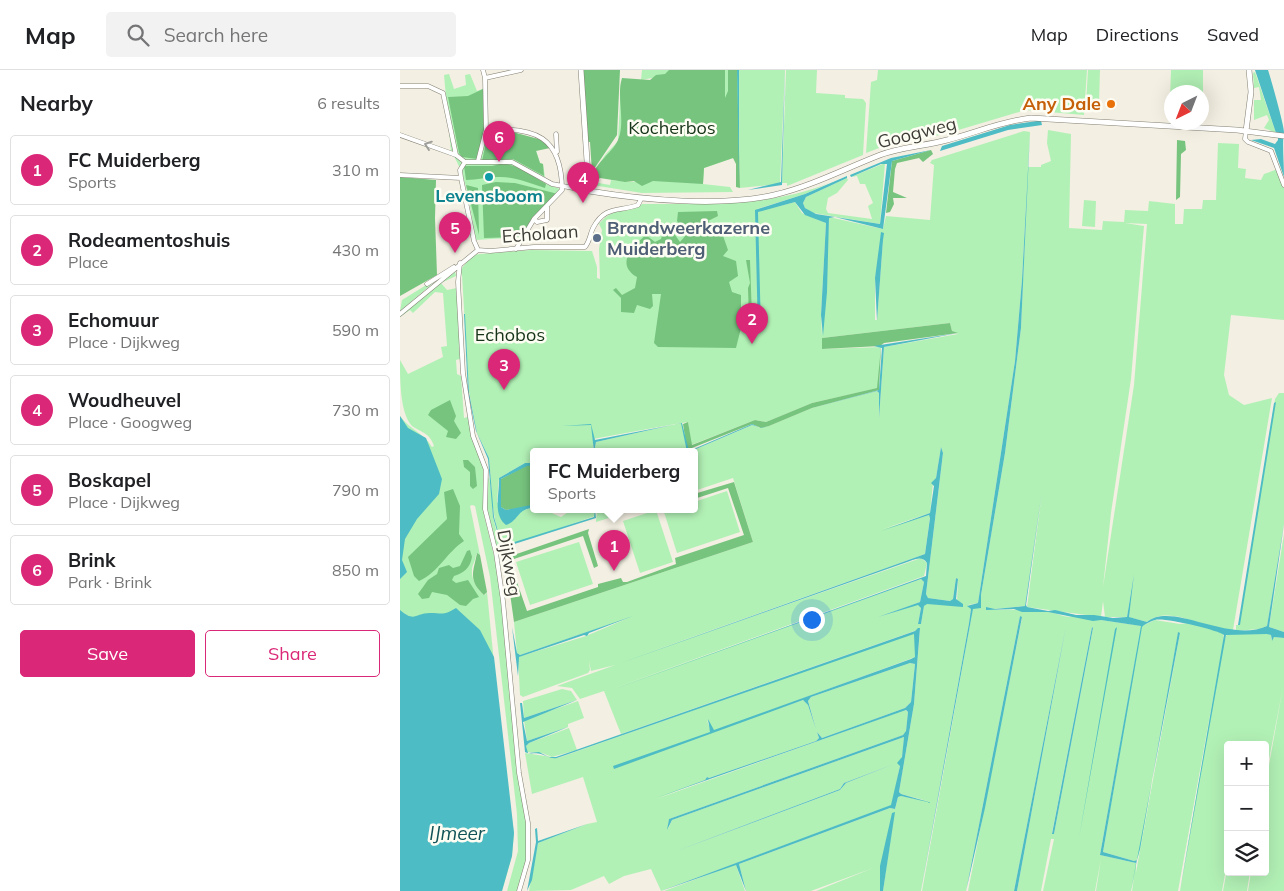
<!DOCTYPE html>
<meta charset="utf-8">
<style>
body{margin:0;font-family:Mulish,sans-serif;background:#f2f2f2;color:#202124}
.controls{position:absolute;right:15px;bottom:15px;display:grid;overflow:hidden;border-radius:5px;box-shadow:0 5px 20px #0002}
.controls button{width:45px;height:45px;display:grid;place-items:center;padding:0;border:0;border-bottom:1px solid #e0e0e0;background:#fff;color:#202124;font:25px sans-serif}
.compass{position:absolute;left:764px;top:15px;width:45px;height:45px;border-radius:50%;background:#fff;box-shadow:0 5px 20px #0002;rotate:222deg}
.you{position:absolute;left:411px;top:549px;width:18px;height:18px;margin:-12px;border:4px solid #fff;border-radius:50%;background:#1a73e8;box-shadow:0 0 0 8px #1a73e833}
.badge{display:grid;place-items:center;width:32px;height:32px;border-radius:50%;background:#db2777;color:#fff;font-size:16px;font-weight:700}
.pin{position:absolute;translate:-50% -41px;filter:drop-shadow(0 1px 2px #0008)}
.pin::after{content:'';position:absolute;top:26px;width:18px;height:15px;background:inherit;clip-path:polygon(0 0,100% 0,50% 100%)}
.popup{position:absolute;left:130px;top:378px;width:168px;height:65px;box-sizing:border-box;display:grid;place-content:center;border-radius:5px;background:#fff;filter:drop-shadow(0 1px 4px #0005);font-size:16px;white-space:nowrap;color:#757577}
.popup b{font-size:19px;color:#202124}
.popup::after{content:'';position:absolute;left:50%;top:100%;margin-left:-10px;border:10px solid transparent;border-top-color:#fff}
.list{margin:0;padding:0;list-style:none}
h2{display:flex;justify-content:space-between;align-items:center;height:65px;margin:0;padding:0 20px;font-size:21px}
h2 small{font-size:16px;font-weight:400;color:#757577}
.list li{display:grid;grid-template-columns:32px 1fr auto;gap:15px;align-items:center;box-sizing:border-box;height:70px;margin:0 10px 10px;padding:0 10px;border:1px solid #e0e0e0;border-radius:5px}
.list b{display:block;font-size:19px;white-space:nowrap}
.list p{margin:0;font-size:16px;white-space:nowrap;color:#757577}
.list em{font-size:16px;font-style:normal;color:#757577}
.actions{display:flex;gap:10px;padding:15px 20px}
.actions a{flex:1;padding:11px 0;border:1px solid #db2777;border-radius:5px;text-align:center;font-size:18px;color:#db2777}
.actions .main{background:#db2777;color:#fff}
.icon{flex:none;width:28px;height:28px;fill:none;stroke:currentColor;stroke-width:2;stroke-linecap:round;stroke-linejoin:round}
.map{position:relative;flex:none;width:884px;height:821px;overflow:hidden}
header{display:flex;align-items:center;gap:30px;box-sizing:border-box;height:70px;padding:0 25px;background:#fff;border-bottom:1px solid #e0e0e0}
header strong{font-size:24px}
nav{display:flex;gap:28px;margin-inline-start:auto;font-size:18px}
.search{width:350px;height:45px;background:#f2f2f2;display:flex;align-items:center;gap:12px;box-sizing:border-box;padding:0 18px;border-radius:5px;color:#757577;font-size:19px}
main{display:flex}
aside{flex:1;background:#fff}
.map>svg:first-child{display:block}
</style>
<header>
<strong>Map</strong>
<div class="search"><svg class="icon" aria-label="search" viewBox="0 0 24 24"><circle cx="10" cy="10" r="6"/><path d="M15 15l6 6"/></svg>Search here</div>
<nav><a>Map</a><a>Directions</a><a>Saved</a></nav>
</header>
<main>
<aside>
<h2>Nearby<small>6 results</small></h2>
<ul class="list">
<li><span class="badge">1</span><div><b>FC Muiderberg</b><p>Sports</p></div><em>310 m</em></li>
<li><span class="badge">2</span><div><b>Rodeamentoshuis</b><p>Place</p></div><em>430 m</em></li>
<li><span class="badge">3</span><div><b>Echomuur</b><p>Place · Dijkweg</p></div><em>590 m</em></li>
<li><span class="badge">4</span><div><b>Woudheuvel</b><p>Place · Googweg</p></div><em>730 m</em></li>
<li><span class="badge">5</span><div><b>Boskapel</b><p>Place · Dijkweg</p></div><em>790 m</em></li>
<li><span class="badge">6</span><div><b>Brink</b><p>Park · Brink</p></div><em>850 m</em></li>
</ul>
<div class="actions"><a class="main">Save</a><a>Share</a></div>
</aside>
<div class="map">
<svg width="884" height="821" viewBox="0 0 884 821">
<rect width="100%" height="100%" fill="#f3efe2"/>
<path fill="#b2f1b6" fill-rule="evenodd" d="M242,0H385L380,114L340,118L339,86L304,98L303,114L330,117L333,122L242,123L192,115L199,113L210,115L211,110C225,112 239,112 253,112L200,104L199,110L191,107L205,85L218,71L221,12L243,14L263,6L241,10Z
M386,0H417L416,23L445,25V28L463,29L466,33L463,85L387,116V113H382Z
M478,0H687L684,45L626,40L545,64L487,75L466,83L471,12L477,10Z
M688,0H700L699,34L686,33Z
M771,0H803V36L802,35V22H772L771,30L770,29Z
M855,2L876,63L864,58L869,50L867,45L854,50V30H861L859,17L854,18L853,3Z
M49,4L54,19L66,15L65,5L70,4L77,21L85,18L84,62L109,61L136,80L140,93L143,94L146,114L160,119L158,124L132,149L121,167L76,170C70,141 68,106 51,82L44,5Z
M648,60L671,64L669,158L702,160L703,151L724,152L725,140L748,141L749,131L775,134V154H783L784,139H802L803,130H816L818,73L839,74L838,98L846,99L845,108L861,110L864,104L878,99L884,117V250L831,245L824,305L829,325L844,335L872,328L833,560C807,562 771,533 747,552L728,547L734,504L727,547H705L703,531L701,547L627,537L642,422L625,536L594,539L586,537C598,542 605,538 617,540C627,541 637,542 647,542C656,542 665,549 674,546L742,556L755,550L780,554L790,553L823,563L824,571L827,564L867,563L871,565V570L874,567L884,568V821H848L851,802H865V717L883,617L865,710V675H828V787L822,821H780L821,585L778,821H732L734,807L731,821H696L701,789L695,821H643L654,769H651L641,821H617L666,556L614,821H568L622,548L620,546L566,821H522L573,538H581V525L605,383L621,258L628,97H641V95L651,91L647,73ZM725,153L747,154L734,315L703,517L711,443L731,309L744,156ZM692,557L693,558L654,764L652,763ZM741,557L703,782L734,791L737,790L740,779L778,563H780L736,802V793L700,785Z
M624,61L630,62L622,210L615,291L578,533L568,535L571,539L569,553L521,821H483L494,743L481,796L480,821H416L473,798L411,821H346L339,794L490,738L495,739L498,727L501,726L527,731L501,724L499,722L514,634L520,559L221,664L204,621L180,629L172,618L157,616L215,595L191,601L189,591L190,600L188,603L123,627L120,625L118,587L186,566L228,548L120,585L117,583L114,552L353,472L333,408L294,421V382H289L352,355L361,358L369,356L412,338L477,321L479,323V348L484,277L558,264L552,261L550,253L422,268V279L481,277L478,318L412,333L366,352L355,350L291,375L288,352L282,353L287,382H194L196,372L281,353L193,369V382H134V393H125L99,408L97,432L113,451L122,440L132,438L134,440H145L161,447L171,440H195V446L104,477L96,456L92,431L93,447L101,480C84,471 87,426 87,409L89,408L92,425L89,388L77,363L69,322L62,205L60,200L73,185L80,184L131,180L192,181L197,197V208L200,209L199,179L202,160L199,154C216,133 229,146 242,134C306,134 369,137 429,113L405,124L357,139L376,137L395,132L402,143L426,153L421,245L422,266L429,147L483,159L486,146L530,150L534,95L530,93L532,90ZM483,170L477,250H475V208ZM541,377L543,383L526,524L528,528L550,531L553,529L556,508L558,509L557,532L541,535L527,533L524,536L521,554H518L521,538L518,534L479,547L520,532L524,512L521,509L209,620L524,506L527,493L521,488L239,586L525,484L530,447L529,445L483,459L530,443L533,413L536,408Z
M485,93L480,154L413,143L405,138L403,133L406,127L447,108L448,110L437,123L428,128L426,139L428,143L472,149L468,136L473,133L465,114H460L457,106L451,107Z
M684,130L696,131L695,157L682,156Z
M55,201L56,206L41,213L47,220L57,218L60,289L56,290L57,304L61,306L64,348L68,347L83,396L84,445L95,490L100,521L126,748L127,787L118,821H107L118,781L117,744L90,507L75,436L72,435L70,436L80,485L76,484C76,491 72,494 72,500C71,509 78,522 85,525L87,522L88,532L103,684L114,763L112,786L102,821H0V346C10,360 24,363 32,377L34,376C30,363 22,363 12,356C0,343 0,310 0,290L8,304L43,287L41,277L47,276L43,223L35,222L13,243L10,240L0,247V245Z
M44,204L0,241L2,230Z
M879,323H884V454L867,556L859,559L836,561V555H839L875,329Z
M327,421L340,462L277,483L264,442L271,440H294V432Z
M197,440H234L196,452Z
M256,440L273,492L240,503L223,451Z
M884,464V562L869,557Z
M179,472L193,514L130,535L116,492Z
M510,564H514L516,567L515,587L510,589L314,661L307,650L311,662L213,696L403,630L408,635L416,658L408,631L411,627L510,593L515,594L511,632L505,638L422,668L417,662L419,668L416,671L309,708L307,707L305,710L256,729L505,640L508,642L506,662L503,665L269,749L268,759L272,750L504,667L503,681L492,735L261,821L251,799L224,806L209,814L204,806L171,820L129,821L138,773L187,754L197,752L183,707L132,724L125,683L158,688ZM494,694L446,713L440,720L274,782L440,719L444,713Z
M162,619L171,621L177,630L124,648L123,631Z
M178,631L184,648L168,654V657L127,671L124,650Z
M169,658L177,680L152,687L142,683L127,682L126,676L129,673Z
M828,794V802H850L847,821H823Z
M336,795L345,821H264L334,795Z"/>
<path fill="#77c47e" d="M183,0H220L217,65L192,102L190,72H188Z
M269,0H325V28L328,21V0H337L340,118L336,117V94L333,88L304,98L303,114L253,111L242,116L234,111L225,112L200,108L192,112C191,95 212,84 218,70C226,51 216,27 222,8L250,10L256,5L265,4Z
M85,18L84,62L77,89L62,87L59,83L48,27L68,26Z
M109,61L142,70L150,78L136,81L140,93L143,94L144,106L113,89L82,91L88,63Z
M777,70L785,71L786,80L781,84L780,127L776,130Z
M531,80L533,84L523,92L519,88L497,93L495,99L493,122L507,128H493L494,134L490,142L486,143L492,91Z
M104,93L120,98L146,114L145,118C130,113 113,106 98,107C87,107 77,110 66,110L64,96H92Z
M0,107L36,110L35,148L37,205L0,226Z
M96,112L115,113L158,124L132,149L121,167L84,168L82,115Z
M66,115L78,118L79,165Z
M317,141L318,146L308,151L320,157L328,180L323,186L336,191L338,206L329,212L332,222L341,225V258L336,278L258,277L254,273L261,224H252L253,236L250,239L237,235L234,243L221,242V228L213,220L216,218L222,225L235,218L237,207C215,194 232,177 246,165L255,172L261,169L263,162L270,158L280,172L286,165L277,151L278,142Z
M346,190H350L352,248L349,249L348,218L350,213Z
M550,253L552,261L558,263L484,273L480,276L422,279V268Z
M481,277L479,320L412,338L369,356L361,358L352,354L287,380L283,354L288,352L292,375L355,350L366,352L412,333L477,318Z
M50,330L56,346L54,351L61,363L56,369L46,367L48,361L28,345L31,340Z
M63,390H68L75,397L77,416L73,419L70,416V402L64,397Z
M127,395H134V436L106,440L101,437V409Z
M334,412L353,472L114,552L105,488L108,487L189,459L188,463L198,496L194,498L183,466L111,490L110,492L127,541L198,517V514L221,508L223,512H227L276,494L275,488L344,465L328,418L294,429V424Z
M53,419L60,436L59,464L64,471C47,482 39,502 19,511L14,506L8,487L47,449L44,422Z
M70,480L72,487C70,498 64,503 54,506L52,510L56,513L68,510L79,527L73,529L66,536L60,535L47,525L32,522L29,528L22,529L18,524L28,510L37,504L39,498L49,495L53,498L60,496L67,481Z
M77,483L80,485L87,522L84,525C67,510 74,500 77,483Z"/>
<path fill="#4dbcc4" d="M337,0H339V113Z
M385,0L382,115L348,120L381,112Z
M855,0H868C871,9 884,55 884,62C882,73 884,92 884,107L874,78L851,70L861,69L875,74L878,70V63H876Z
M637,51H641L642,55L608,60L540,81L542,76L610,55Z
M630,62L621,258L605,383L581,525V538L573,539L521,821L569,553L571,539L567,536L578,533L615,291L622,210Z
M531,80L492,91L483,159L435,147L429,148L427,222L423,266L421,245L426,153L405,145L395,132L358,142L361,261L358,262L355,140L405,124L447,106V108L406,127L403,133L405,138L416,144L480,154L487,94H481L451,107L450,105L491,88Z
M481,162L484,163L483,170L477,251L475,208Z
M64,244H65L69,323L77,363L89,388L94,447L102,476L194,447L195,440L196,448L102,478L93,447L88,389L76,361L68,323Z
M558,263L484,277L479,348V323L477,321L412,338L369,356L362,358L352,355L289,382H287L281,353L196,372L194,382L191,355L162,356L191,354L195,370L282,353L289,381L352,354L361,358L369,356L412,338L479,320L482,278L474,276Z
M876,332L840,555H838L874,333Z
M0,346L8,358L26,368L42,409L39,424L17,449L5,469L2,490L7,502L0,509Z
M541,377L543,383L526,524L528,528L550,531L553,529L556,508L558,509L556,529L563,534V537L527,534L524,536L521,554H518L521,538L518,535L478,547L520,532L524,512L521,509L209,621L526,506L527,493C522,486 517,489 510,491L218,594L525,484L530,448L529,445L481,461L530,443L534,416L531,413L536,408Z
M125,393H134V395L127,396L101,409V437L106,440L131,435L134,438C117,438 119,451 106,455C92,444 100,423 99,408Z
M642,421L626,535L627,537L648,541L655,540L676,545H694L713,548L727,547L734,504L729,547L747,552C772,531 829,574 867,556L884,454L869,557L884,562V568L874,567L872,571L871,565L867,564L826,565L780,821L824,565C818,560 763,547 755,550C751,551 743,555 742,557L703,782L734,791L737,790L740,779L778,562L780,563L731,821L736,793L700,785L741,556L701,550L693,551L648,542H622L614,539L586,540V537L595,539L625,536Z
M56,538L80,560L94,587L114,763L112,786L102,821H0V540C15,553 15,543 30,543C43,543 43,546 56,538Z
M233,546L189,563L187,566L184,565L119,587L118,606L112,557L117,583L120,585Z
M620,546L622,547L585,738L566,821Z
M666,556L617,821H614Z
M692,557L693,558L654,764H652Z
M717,557L679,768L715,559Z
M518,558H520L514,634L499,722L501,724L532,733L501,726L498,727L495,739L490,738L339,794L346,821L336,795L261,821L491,735L500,696L497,693L502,687L504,667L272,750L267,760L269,749L503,665L506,661L508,642L506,640L256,728L305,710L307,707L309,708L416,671L419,668L417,662L422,668L505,638L511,632L515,594L510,593L411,627L408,631L416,659L408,635L403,630L214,699L213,696L310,662L308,649L314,660L511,589L515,587L514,564L157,688C150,689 148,686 141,684C135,682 131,685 125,682L120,633H122L124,648L177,630L123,652L127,671L168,657L129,673L126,676L128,683L139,682L149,687H156L515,561Z
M494,694L446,713L440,720L274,782L440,719L444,713Z
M495,742L483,821H480V796L492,743Z
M187,754L138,773L132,810L127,821L136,772L135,759L137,758L138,771Z"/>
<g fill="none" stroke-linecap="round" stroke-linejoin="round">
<g stroke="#838074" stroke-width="5">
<path id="minor" d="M83,0L85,8L86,60
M85,8L121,0
M0,16H28L43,23L56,85
M846,61L845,69L848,72L871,81L884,115
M156,64L157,82
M0,65L56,85L65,92H112L152,114L189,121
M78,91L86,60C135,56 162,67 162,120L134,149L116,179
M65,92L60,100L61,108L74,171L78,180
M0,105L61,108
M134,149L137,152L147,150V137
M78,180L90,181L134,177H185C190,171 190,164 193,158C205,135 219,142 238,135L241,129
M60,193L58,212L63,303L73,366L86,400L85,439L96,483L103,531L119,703L128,753V790L119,821
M27,214L54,197
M0,244L78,180"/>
</g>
<g stroke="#838074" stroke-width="6">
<path id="tertiary" d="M181,0L189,121C244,130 320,137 374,125C412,116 444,99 480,85C501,77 525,76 547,70C575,63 602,51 631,48L837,60L884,66
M846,61L851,22L849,0"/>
</g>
<use href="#minor" stroke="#fff" stroke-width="4"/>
<use href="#tertiary" stroke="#fff" stroke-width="5"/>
</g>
<defs><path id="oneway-chevron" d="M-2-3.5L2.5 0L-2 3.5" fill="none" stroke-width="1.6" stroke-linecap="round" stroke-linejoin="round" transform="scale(1.25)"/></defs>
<use stroke="#9e9e9a" href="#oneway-chevron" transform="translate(28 75) rotate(-161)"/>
<circle fill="#e8710a" stroke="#fefdf4" stroke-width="2" cx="711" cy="34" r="5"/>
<circle fill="#0f9aa8" stroke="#fefdf4" stroke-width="2" cx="89" cy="107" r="5"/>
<circle fill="#5c6f8a" stroke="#fefdf4" stroke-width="2" cx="197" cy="168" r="5"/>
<g text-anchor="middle" stroke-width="5" stroke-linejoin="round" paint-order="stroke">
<g font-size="18" font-weight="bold" fill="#c56008" stroke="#fefdf4" text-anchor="end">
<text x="701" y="40">Any Dale</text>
</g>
<g font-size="18" fill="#153418" stroke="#fefdf4">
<text x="272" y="64">Kocherbos</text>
<text x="110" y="271">Echobos</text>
</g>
<g font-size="18" fill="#3d3c36" stroke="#fefdf4">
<text transform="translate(517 63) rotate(-14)" y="6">Googweg</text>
<text transform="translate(140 164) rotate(-4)" y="6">Echolaan</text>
<text transform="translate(109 493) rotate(80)" y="6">Dijkweg</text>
</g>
<g font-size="18" font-weight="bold" fill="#0d838f" stroke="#fefdf4">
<text x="89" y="132">Levensboom</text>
</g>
<g font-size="18" font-weight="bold" fill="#4e5e75" stroke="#fefdf4" text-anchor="start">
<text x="207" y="164">Brandweerkazerne<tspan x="207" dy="21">Muiderberg</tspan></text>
</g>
<g font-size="19" font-style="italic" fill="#105256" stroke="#fefdf4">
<text x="57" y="770">IJmeer</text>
</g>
</g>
</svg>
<div class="controls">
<button>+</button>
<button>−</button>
<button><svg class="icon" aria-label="layers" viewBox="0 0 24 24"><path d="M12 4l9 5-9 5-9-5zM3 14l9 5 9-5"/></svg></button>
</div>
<svg class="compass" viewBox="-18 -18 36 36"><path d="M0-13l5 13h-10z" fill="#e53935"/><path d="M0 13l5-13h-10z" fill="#757577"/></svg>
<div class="you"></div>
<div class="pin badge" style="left:214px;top:501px">1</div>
<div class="popup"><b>FC Muiderberg</b>Sports</div>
<div class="pin badge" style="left:352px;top:274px">2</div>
<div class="pin badge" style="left:104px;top:320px">3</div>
<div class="pin badge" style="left:183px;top:133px">4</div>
<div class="pin badge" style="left:55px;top:183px">5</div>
<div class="pin badge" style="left:99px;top:92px">6</div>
</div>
</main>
